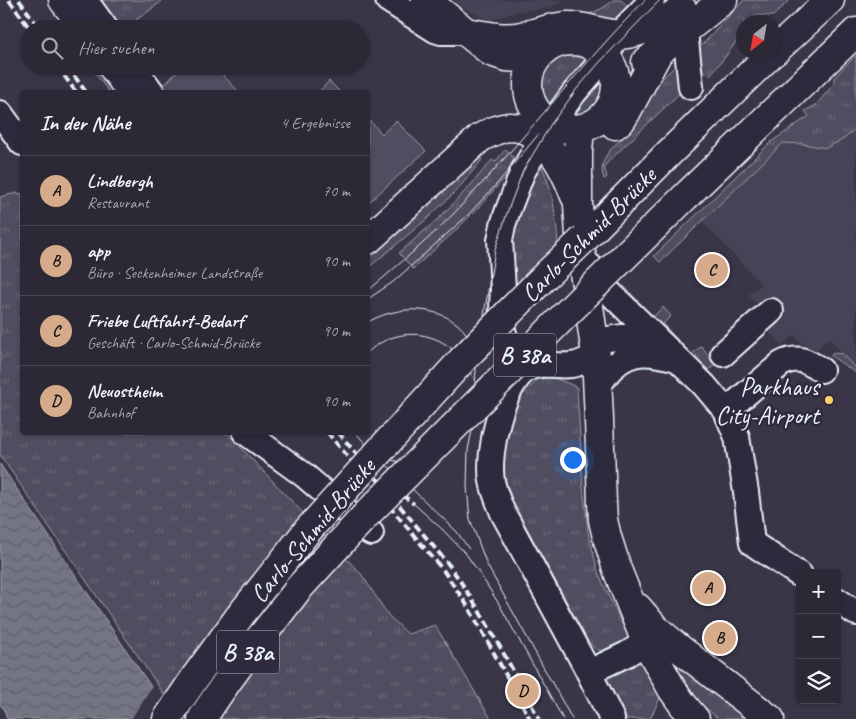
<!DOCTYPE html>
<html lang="de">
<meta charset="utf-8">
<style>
body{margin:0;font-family:Caveat,sans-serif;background:#34303e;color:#f1f3f6}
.controls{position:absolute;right:15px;bottom:15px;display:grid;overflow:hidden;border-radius:5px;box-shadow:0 1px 4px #0004}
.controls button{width:45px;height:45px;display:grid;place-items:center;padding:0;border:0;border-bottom:1px solid #484451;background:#2c2836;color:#f1f3f6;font:25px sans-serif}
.compass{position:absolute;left:736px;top:15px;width:45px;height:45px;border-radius:50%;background:#2c2836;box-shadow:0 1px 4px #0004;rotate:211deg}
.you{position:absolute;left:572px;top:459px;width:18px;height:18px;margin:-12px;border:4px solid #fff;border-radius:50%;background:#1a73e8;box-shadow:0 0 0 8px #1a73e833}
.badge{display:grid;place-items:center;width:32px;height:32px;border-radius:50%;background:#d6ab8b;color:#111;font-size:16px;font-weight:700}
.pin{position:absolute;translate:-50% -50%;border:2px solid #fff;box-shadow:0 1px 5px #0006}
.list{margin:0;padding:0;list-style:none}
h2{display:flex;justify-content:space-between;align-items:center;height:65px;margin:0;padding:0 20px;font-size:21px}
h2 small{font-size:16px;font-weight:400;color:#a6a6ad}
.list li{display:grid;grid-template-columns:32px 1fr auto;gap:15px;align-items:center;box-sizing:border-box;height:70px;padding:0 20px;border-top:1px solid #484451}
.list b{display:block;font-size:19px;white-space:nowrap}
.list p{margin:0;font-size:16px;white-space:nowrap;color:#a6a6ad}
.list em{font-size:16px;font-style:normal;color:#a6a6ad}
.icon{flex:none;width:28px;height:28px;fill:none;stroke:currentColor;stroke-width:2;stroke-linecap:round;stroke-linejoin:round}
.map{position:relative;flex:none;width:856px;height:719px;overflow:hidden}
.search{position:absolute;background:#2c2836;box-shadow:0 1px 4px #0004;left:20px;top:20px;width:350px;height:55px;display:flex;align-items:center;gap:12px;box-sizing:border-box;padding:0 18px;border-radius:28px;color:#a6a6ad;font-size:19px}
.panel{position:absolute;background:#2c2836;box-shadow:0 1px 4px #0004;left:20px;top:90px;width:350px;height:345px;border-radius:5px}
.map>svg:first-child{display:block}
</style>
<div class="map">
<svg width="856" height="719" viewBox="0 0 856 719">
<defs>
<pattern id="grass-tufts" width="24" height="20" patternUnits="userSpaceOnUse" patternTransform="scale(1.25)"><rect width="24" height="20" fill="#504e5f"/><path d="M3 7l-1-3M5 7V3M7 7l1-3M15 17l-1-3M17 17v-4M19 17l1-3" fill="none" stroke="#696877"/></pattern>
<pattern id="water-waves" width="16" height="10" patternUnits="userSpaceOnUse" patternTransform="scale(1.25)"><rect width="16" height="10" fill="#737482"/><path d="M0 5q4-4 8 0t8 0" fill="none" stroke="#5f6069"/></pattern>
</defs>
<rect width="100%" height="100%" fill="#3a3648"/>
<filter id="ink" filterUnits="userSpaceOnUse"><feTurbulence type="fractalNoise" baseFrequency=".02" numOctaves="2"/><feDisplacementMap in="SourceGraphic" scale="10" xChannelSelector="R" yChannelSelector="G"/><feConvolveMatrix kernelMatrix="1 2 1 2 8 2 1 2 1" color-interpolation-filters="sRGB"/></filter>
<g filter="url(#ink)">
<path fill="#464354" d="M453,0H565L549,8L516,12L489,21L462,7Z
M856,128V373L831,356L833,353H842L829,338L811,354L794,335L782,346L761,322L767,316L749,295L761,284L702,221L783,143L803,144L844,139Z"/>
<path fill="url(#grass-tufts)" stroke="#9ca0ac" d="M94,0H159L161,2L124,29H115Z
M613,0H621L630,8L612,27L572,19C587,15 602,11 613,0Z
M744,0H790L773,16L756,15L750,22H744L743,32L726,56L709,76L703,70L694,79L692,52L705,42Z
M570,51C580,52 587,55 595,60L551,113C526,89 537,57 570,51Z
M856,55V128L844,139L826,148L803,144L783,143L660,262L654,256L771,142L809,116L805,111L816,105L834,84V78Z
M684,58L686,87L608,162L604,167L607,177L604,179C595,156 621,141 634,126C645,112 650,93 662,79C668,72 677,65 684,58Z
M90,66H93L117,92H109Z
M604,76C611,102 592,121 565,120Z
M506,149L518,163L478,208L454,232L413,269L399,253L440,217L470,186L492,160L495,162Z
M480,150L482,155L481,161L458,189L428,218L373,264L368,267V254Z
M541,165C555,192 556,223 559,253L519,290L509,265L507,245L528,173L534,177Z
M17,193L22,194V432L227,433L362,575L388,615L408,634L435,625L491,719H181L0,455V197Z
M624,286L653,317L663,307L671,316L663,324L691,355L701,346L716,364L708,371L728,392L724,395L620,291Z
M833,353L843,354L852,365L856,367V373L831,356Z
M543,374L570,384L577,388L583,486L588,532L598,572L610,599L629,638C621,648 605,656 593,647C591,646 590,643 588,641L511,499L505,479L503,463L514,404Z
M656,641L751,719H719L691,696Z
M641,660L661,696L650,719H626L617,701L613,703L599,678Z"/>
<path fill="#504e5f" stroke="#9ca0ac" d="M182,66H214L239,92H160L159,91Z
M329,81L340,92H319Z
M368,119L382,134L396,121L426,151L368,203Z"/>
<path fill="url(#water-waves)" stroke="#a2a6b1" d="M0,464L173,719H7L4,709L0,705Z"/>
<path fill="#3a3648" d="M153,685L175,718L176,719H131Z"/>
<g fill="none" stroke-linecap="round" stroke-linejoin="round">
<g stroke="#e8f1f8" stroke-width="28">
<path id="minor" d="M85,0L106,29
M388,0L435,30L441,32H465
M685,31L691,87
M133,66L152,92
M0,113L22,143
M590,266L609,292L704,385L726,411L737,437L746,492L752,543L800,575
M594,341L622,337H655
M723,354L771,311
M596,355C588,360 580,364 571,365C556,367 543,361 529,368C502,382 487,452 492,481C494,492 499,503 503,513L585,665L612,719
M528,368L506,340L501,324L503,289L500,240L503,225L508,210L523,171L551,124L574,93L606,56L618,35L652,0
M598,386C603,380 607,372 613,367C633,348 653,353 677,359
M726,411L781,364C797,355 807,361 821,370
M245,432L304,475L371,533
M837,600L856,613
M589,672L627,654L646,642"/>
</g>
<g stroke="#e8f1f8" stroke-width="31">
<path id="major" d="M63,0L85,29
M426,0L491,52L506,57L536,59
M465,32C484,35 502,40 522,36C536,33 552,27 567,26C582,25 596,32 612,34C637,38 661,21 683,10
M528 85a44 44 0 1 1 88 0a44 44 0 1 1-88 0Z
M774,52L830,0
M646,62L723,0
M112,66L131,92
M615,125L622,119L627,111L659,51
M582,128L579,139L578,152V205L581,251L596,355L599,420L602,503L603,520L607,537L618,572L646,642L672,689L684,706L695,719
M687,195L856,32
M585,238L665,157L773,52
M368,240L480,138C489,133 498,128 509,127C544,126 565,169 575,196
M638,608L655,628L676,646L770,719"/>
</g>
<g stroke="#e8f1f8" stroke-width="31">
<path id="highway" d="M167,719L196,676L239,617
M202,719C231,673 265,632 298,589"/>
</g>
<use href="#minor" stroke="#2f2a3d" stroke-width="24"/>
<use href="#major" stroke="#2f2a3d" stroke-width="28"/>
<use href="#highway" stroke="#2f2a3d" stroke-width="28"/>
<path stroke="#e8f1f8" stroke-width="1" d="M570,97L599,63L660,0
M368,291C399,264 432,237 460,207C524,140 580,66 645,0
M368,299L393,282L467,216L496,185L538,135
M368,322C394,307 431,304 456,323C467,331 472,344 477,356
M368,352C404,319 457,334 474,380
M355,432L373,452L448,523L457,532L469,549
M380,457C413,469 455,460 470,426
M414,504L443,530L466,554L478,571L499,604L563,719
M572,719L487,565L470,519L467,487L468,450L476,411L475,384L477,356L495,250L508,210L523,171L551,124L574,93"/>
<path stroke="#e8f1f8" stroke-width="4" stroke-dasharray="8 4" stroke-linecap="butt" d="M9,0L30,29
M19,0L40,29
M57,66L76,92
M67,66L86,92
M327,432L443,570L465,602L483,633L530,719
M338,432L449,565C484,614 511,667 539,719
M383,480L414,504"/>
<g stroke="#e8f1f8" stroke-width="31" stroke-linecap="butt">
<path id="highway-bridge" d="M298,589L365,516L585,295L687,195
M239,617L308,530L463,359L546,275L585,238"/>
</g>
<use href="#highway-bridge" stroke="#2f2a3d" stroke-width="28"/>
</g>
</g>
<circle fill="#ffd166" stroke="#2f2a3d" stroke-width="2" cx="829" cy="400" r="5"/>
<g text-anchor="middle" stroke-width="5" stroke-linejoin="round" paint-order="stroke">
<g fill="#2f2a3d" stroke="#b0b5c0" stroke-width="1">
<rect x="494" y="333.5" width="62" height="43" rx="4"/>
<rect x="217" y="630.5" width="62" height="43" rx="4"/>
</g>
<g font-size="24" font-weight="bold" fill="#e8f1f8">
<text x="525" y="363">B 38a</text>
<text x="248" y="660">B 38a</text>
</g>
<g font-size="25" fill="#e8f1f8" stroke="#2f2a3d">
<text transform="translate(588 234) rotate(-45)" y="9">Carlo-Schmid-Brücke</text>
<text transform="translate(312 530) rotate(-50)" y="9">Carlo-Schmid-Brücke</text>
</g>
<g font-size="25" fill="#e8f1f8" stroke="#2f2a3d" text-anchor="end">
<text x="819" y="395">Parkhaus<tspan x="819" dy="29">City-Airport</tspan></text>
</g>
</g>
</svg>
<div class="controls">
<button>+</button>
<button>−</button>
<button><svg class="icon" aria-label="layers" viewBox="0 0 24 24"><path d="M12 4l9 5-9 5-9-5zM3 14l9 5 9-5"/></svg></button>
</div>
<svg class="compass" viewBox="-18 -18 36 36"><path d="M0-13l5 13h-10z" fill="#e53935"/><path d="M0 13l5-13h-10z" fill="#a6a6ad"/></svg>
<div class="you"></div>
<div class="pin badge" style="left:708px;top:588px">A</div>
<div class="pin badge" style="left:720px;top:638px">B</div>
<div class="pin badge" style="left:712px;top:270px">C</div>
<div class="pin badge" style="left:523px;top:691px">D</div>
<div class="search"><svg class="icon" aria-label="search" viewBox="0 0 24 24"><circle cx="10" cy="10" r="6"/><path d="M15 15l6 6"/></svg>Hier suchen</div>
<section class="panel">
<h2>In der Nähe<small>4 Ergebnisse</small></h2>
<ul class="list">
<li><span class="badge">A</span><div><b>Lindbergh</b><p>Restaurant</p></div><em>70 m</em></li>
<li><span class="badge">B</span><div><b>app</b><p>Büro · Seckenheimer Landstraße</p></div><em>90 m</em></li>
<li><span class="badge">C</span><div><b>Friebe Luftfahrt-Bedarf</b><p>Geschäft · Carlo-Schmid-Brücke</p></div><em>90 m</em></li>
<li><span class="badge">D</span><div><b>Neuostheim</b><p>Bahnhof</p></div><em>90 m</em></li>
</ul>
</section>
</div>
